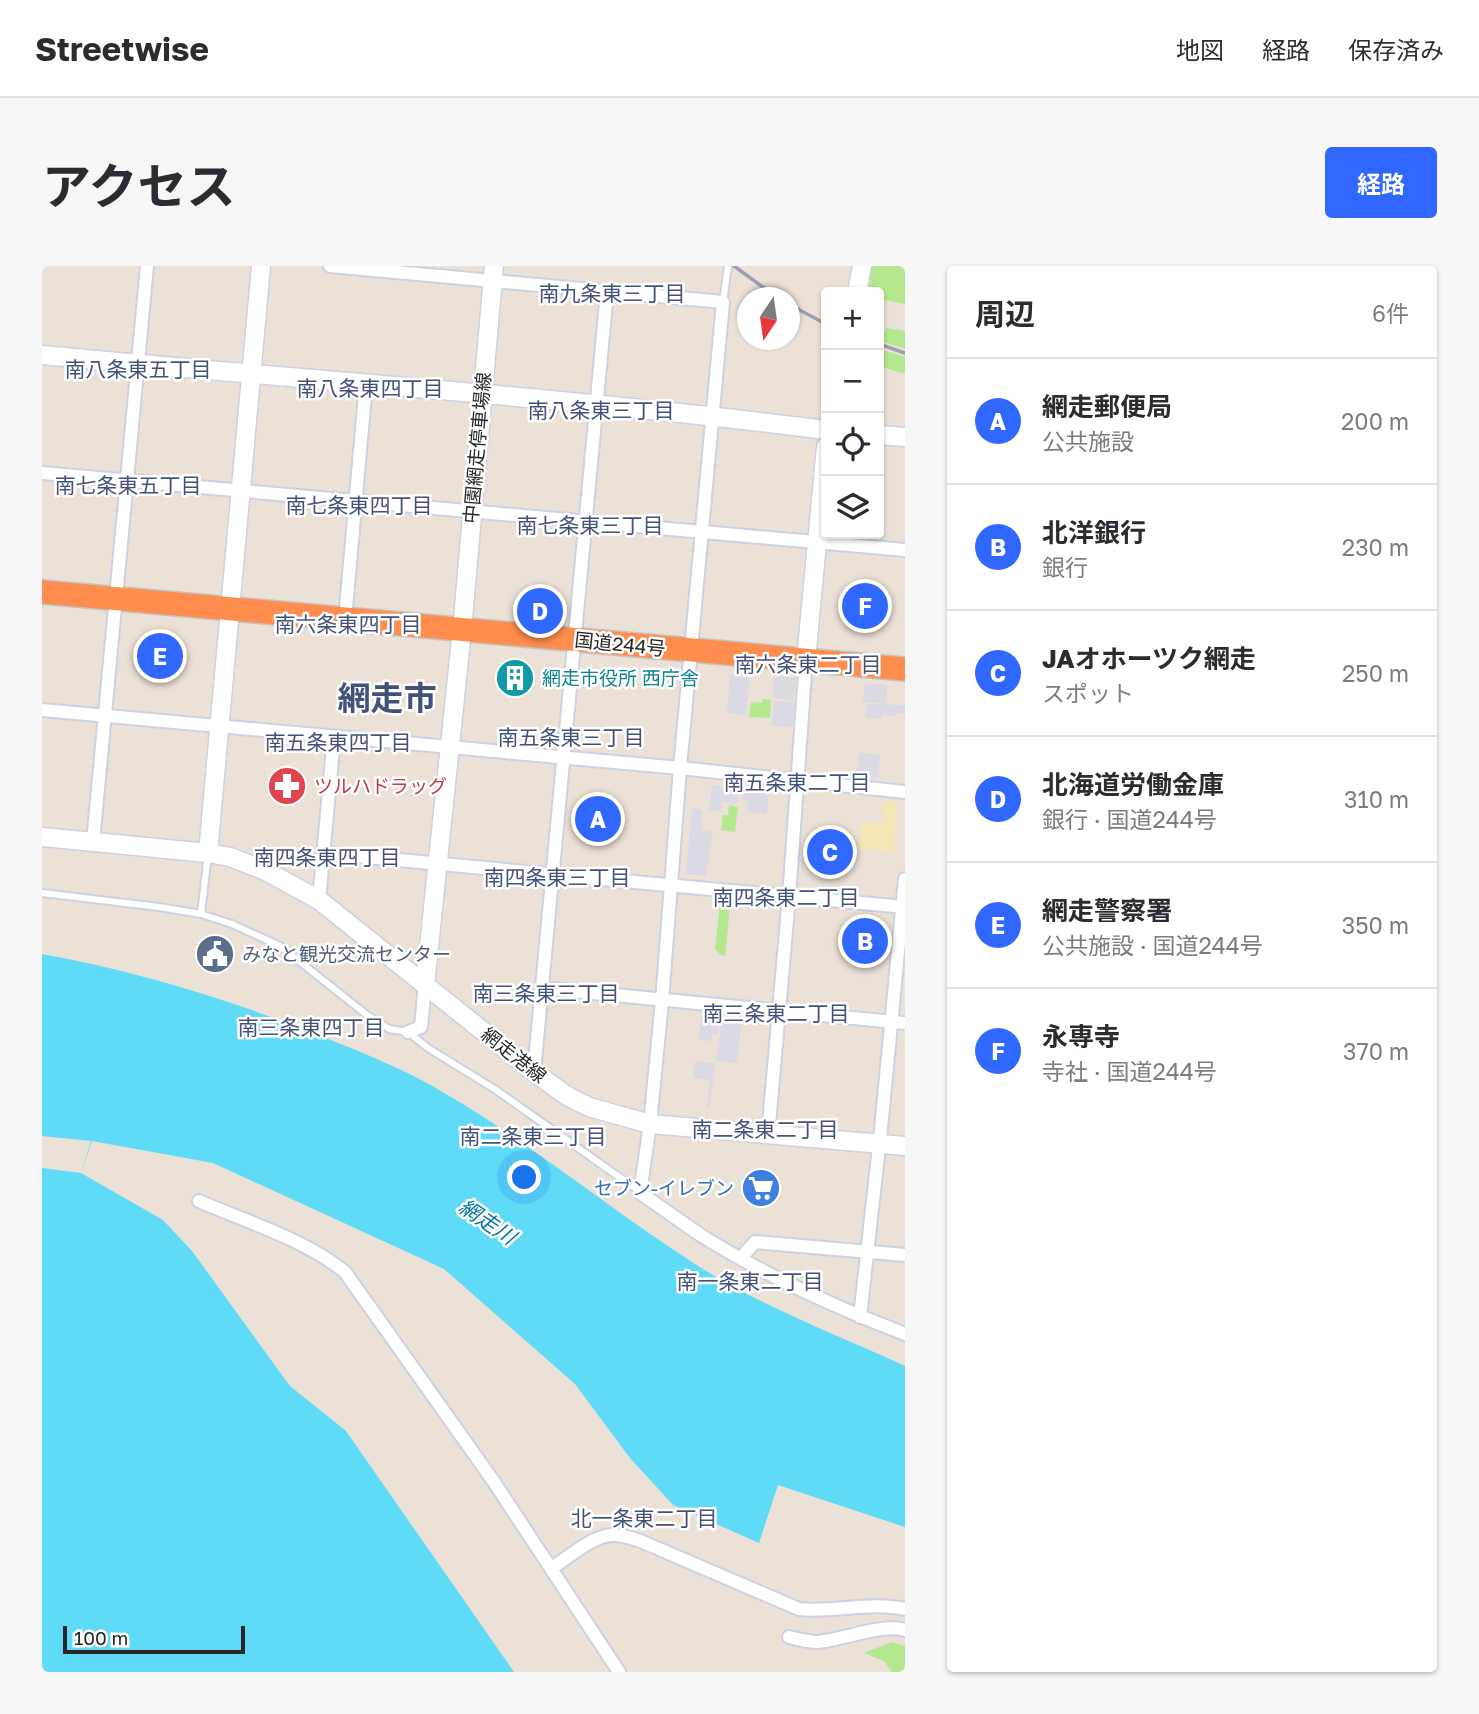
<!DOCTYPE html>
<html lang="ja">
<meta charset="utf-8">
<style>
body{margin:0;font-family:"Golos Text","Noto Sans JP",sans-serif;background:#f7f7f7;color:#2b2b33}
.controls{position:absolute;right:21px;top:21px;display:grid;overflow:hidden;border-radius:7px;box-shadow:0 2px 5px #0004}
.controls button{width:63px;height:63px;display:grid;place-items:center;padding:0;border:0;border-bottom:2px solid #e1e1e2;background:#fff;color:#2b2b33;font:35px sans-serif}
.compass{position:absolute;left:695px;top:21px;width:63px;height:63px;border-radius:50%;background:#fff;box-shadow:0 2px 5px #0004;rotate:193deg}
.scale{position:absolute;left:21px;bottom:18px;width:182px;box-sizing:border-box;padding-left:7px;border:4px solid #272727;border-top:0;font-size:19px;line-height:24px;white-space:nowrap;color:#272727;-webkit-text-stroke:5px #fff;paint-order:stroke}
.you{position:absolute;left:483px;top:912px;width:24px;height:24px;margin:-18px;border:5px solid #fff;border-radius:50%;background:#1a73e8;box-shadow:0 0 0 10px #1a73e833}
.badge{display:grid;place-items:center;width:46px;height:46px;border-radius:50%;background:#3067ff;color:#fff;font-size:23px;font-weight:700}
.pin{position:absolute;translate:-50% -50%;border:4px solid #fff;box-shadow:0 2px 7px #0006}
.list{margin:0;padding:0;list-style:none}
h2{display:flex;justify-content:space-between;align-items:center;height:91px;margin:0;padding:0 28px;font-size:30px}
h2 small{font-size:23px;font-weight:400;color:#7c7c81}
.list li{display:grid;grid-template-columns:46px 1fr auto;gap:21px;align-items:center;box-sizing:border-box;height:126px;padding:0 28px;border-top:2px solid #e1e1e2}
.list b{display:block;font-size:26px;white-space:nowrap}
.list p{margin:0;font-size:23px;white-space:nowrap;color:#7c7c81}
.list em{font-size:23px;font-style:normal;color:#7c7c81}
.icon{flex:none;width:38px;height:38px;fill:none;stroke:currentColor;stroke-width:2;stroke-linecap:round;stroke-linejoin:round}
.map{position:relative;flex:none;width:863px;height:1406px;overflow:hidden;border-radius:7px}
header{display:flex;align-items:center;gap:42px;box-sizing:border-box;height:98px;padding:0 35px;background:#fff;border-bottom:2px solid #e1e1e2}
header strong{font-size:33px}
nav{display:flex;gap:38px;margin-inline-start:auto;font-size:24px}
.intro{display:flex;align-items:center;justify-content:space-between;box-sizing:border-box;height:168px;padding:0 42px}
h1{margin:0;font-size:49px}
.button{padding:18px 32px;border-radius:7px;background:#3067ff;color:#fff;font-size:24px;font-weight:700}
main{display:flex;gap:42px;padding:0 42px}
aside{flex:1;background:#fff;border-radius:7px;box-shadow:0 2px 5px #0004}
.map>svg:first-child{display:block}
</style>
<header>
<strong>Streetwise</strong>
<nav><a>地図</a><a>経路</a><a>保存済み</a></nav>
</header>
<div class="intro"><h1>アクセス</h1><a class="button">経路</a></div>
<main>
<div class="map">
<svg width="863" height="1406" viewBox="0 0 863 1406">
<rect width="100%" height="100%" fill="#ebe1d7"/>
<path fill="#dbd9e3" d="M688,408L708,409L704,449L685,447Z
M732,410L754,412L752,434L730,432Z
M823,417L845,419L844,438L821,436Z
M732,435L753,436L751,461L730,460Z
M825,438L863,439V448L855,447L854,450L840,449V453L823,451Z
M817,487L838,489L836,512L815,510Z
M670,519L697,523L695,538L680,536L679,546L667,544Z
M699,521L727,524L725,548L705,546L706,535L698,533Z
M650,542L660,544V564L671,566L664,610L644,608Z
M659,750L677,752L676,768H670L669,775L656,774Z
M680,752L700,754L695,797L674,795Z
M653,795L673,797L668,840H665L668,814L651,812Z"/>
<path fill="#b3e88e" d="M830,0H863V38L837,33V26H825Z
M844,62L863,65V83L839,75Z
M837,83L863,91V108L837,100Z
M721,433L729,434L728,452L707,451L709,436L720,437Z
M687,539L696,541L693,566L679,564L681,549H686Z
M678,639L688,640L683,690L679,689L673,683Z
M849,1376L863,1380V1406H850L842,1395L822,1387Z"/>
<path fill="#f5e6b6" d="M842,535L856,536L852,586L818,583L820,556L840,558Z"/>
<path fill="#5fdbf8" d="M0,688C96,705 188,734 279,770C321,787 365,804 404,828C491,879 569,944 653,998C718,1040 793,1068 863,1100V1261L736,1219L717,1277L631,1239L588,1192L533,1118L402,1003L171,897L50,875L39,907L121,954L150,985L248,1120L304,1165L472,1406H0Z"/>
<path fill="#ebe1d7" d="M0,870L49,875L39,907L0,902Z"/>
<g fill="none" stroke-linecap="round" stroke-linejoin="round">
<g stroke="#ccd2e2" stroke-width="10">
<path id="lane" d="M681,36L686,0
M0,627L117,641L159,648L190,658L238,680L325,749L347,763L366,766L386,782L454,824L597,925
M159,648L166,588"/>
</g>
<g stroke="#ccd2e2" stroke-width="16">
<path id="street" d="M288,0L681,36L638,502L620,735L608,858L598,927C619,941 639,956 660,970C724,1010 793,1041 863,1068
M0,207L863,284
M303,353L324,118
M0,444L638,502L863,526
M51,576L105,0
M281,587L863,641
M277,634L292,471
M500,722L863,757
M366,766L379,761L383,719
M492,806L565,26
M726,869L747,631L764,394
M157,935C205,956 262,973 303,1006L452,1216L577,1406
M699,992L713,976L863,989
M818,1051L839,863L863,613
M510,1302C527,1291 549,1271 569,1269C578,1268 588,1272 596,1274L757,1343C792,1347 828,1335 863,1343
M747,1371C756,1373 766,1376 775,1376C801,1374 840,1357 863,1364"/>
</g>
<g stroke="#ccd2e2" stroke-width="21">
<path id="secondary" d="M815,26L820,0
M0,89C261,114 524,131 784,164
M837,169L863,171
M764,394L784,181
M0,571L166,587L188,591L224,605L277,634L492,806L525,830L547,841L608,858L863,880
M166,587L219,0
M383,719L420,364L452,0"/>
</g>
<g stroke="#c3c3c3" stroke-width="26">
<path id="highway" d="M0,326L863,403"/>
</g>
<use href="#lane" stroke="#fff" stroke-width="6"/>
<use href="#street" stroke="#fff" stroke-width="12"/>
<use href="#secondary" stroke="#fff" stroke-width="18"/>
<use href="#highway" stroke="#ff8d4e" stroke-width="23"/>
<path stroke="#9a9fb4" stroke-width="3.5" d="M692,0L736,32
M748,39L784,58
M837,78L863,87"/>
</g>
<defs>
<g id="building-disc" transform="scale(2.0125)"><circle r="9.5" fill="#0f9aa8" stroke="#fff"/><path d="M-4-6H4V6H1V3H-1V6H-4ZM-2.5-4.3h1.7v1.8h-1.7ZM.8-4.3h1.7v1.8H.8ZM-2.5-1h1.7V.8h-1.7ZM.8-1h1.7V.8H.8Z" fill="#fff"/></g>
<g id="pharmacy-disc" transform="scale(2.0125)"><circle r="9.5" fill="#e0444e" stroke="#fff"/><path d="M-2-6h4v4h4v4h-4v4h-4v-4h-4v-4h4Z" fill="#fff"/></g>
<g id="civic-disc" transform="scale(2.0125)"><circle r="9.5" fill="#5c6f8a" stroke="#fff"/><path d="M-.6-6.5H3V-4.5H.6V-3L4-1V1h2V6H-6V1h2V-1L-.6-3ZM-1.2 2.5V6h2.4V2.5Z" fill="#fff"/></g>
<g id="supermarket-disc" transform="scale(2.0125)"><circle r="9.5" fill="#3f7fe0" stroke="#fff"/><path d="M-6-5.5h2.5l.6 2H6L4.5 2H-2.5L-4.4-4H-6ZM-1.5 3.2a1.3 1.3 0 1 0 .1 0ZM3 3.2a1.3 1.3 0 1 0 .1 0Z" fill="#fff"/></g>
</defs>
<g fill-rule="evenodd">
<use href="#building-disc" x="473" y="412"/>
<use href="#pharmacy-disc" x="245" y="520"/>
<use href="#civic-disc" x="173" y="688"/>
<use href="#supermarket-disc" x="719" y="922"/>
</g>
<g text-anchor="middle" stroke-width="5" stroke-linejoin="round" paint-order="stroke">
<g font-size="19" fill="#272727" stroke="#fff">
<text transform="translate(435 182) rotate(-85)" y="7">中園網走停車場線</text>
<text transform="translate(578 378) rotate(6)" y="7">国道244号</text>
<text transform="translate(472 789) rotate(38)" y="7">網走港線</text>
</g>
<g font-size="19" fill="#0d838f" stroke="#fff" text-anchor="start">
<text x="500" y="419">網走市役所 西庁舎</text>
</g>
<g font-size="19" fill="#be3a42" stroke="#fff" text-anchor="start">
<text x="272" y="527">ツルハドラッグ</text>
</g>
<g font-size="19" fill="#4e5e75" stroke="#fff" text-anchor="start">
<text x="200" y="695">みなと観光交流センター</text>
</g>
<g font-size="19" fill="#366cbe" stroke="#fff" text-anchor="end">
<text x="692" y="929">セブン-イレブン</text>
</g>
<g font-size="21" fill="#44527b" stroke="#fff">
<text x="570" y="35">南九条東三丁目</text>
<text x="96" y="111">南八条東五丁目</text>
<text x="328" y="130">南八条東四丁目</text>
<text x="559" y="152">南八条東三丁目</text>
<text x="86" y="227">南七条東五丁目</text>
<text x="317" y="247">南七条東四丁目</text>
<text x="548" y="267">南七条東三丁目</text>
<text x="306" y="366">南六条東四丁目</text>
<text x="766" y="406">南六条東二丁目</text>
<text x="529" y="479">南五条東三丁目</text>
<text x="296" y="484">南五条東四丁目</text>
<text x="755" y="524">南五条東二丁目</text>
<text x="285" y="599">南四条東四丁目</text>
<text x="515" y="619">南四条東三丁目</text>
<text x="744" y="639">南四条東二丁目</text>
<text x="504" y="735">南三条東三丁目</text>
<text x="734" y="755">南三条東二丁目</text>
<text x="269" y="769">南三条東四丁目</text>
<text x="723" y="871">南二条東二丁目</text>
<text x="491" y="878">南二条東三丁目</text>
<text x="708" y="1023">南一条東二丁目</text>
<text x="602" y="1260">北一条東二丁目</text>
</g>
<g font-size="21" font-style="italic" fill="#0276a0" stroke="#fff">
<text transform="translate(445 956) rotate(34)" y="7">網走川</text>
</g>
<g font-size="33" font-weight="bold" fill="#44527b" stroke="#fff">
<text x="345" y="444">網走市</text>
</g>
</g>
</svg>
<div class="controls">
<button>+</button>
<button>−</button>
<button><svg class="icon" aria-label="locate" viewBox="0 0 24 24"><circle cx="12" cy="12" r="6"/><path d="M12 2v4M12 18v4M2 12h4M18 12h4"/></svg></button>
<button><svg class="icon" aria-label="layers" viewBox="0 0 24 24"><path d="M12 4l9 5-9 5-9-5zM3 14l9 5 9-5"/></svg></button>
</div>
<svg class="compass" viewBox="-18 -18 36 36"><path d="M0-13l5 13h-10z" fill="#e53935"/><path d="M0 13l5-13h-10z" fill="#7c7c81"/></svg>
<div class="scale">100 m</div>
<div class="you"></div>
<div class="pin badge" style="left:556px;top:553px">A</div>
<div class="pin badge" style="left:823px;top:675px">B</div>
<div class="pin badge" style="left:788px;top:586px">C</div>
<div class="pin badge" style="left:498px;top:345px">D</div>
<div class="pin badge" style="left:118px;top:390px">E</div>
<div class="pin badge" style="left:823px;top:340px">F</div>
</div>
<aside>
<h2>周辺<small>6件</small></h2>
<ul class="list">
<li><span class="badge">A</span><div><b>網走郵便局</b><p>公共施設</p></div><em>200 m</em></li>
<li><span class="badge">B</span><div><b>北洋銀行</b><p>銀行</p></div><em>230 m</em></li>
<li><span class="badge">C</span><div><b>JAオホーツク網走</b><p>スポット</p></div><em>250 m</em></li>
<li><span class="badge">D</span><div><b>北海道労働金庫</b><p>銀行 · 国道244号</p></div><em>310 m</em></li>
<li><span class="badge">E</span><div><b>網走警察署</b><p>公共施設 · 国道244号</p></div><em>350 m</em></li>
<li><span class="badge">F</span><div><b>永専寺</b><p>寺社 · 国道244号</p></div><em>370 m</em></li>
</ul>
</aside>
</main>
